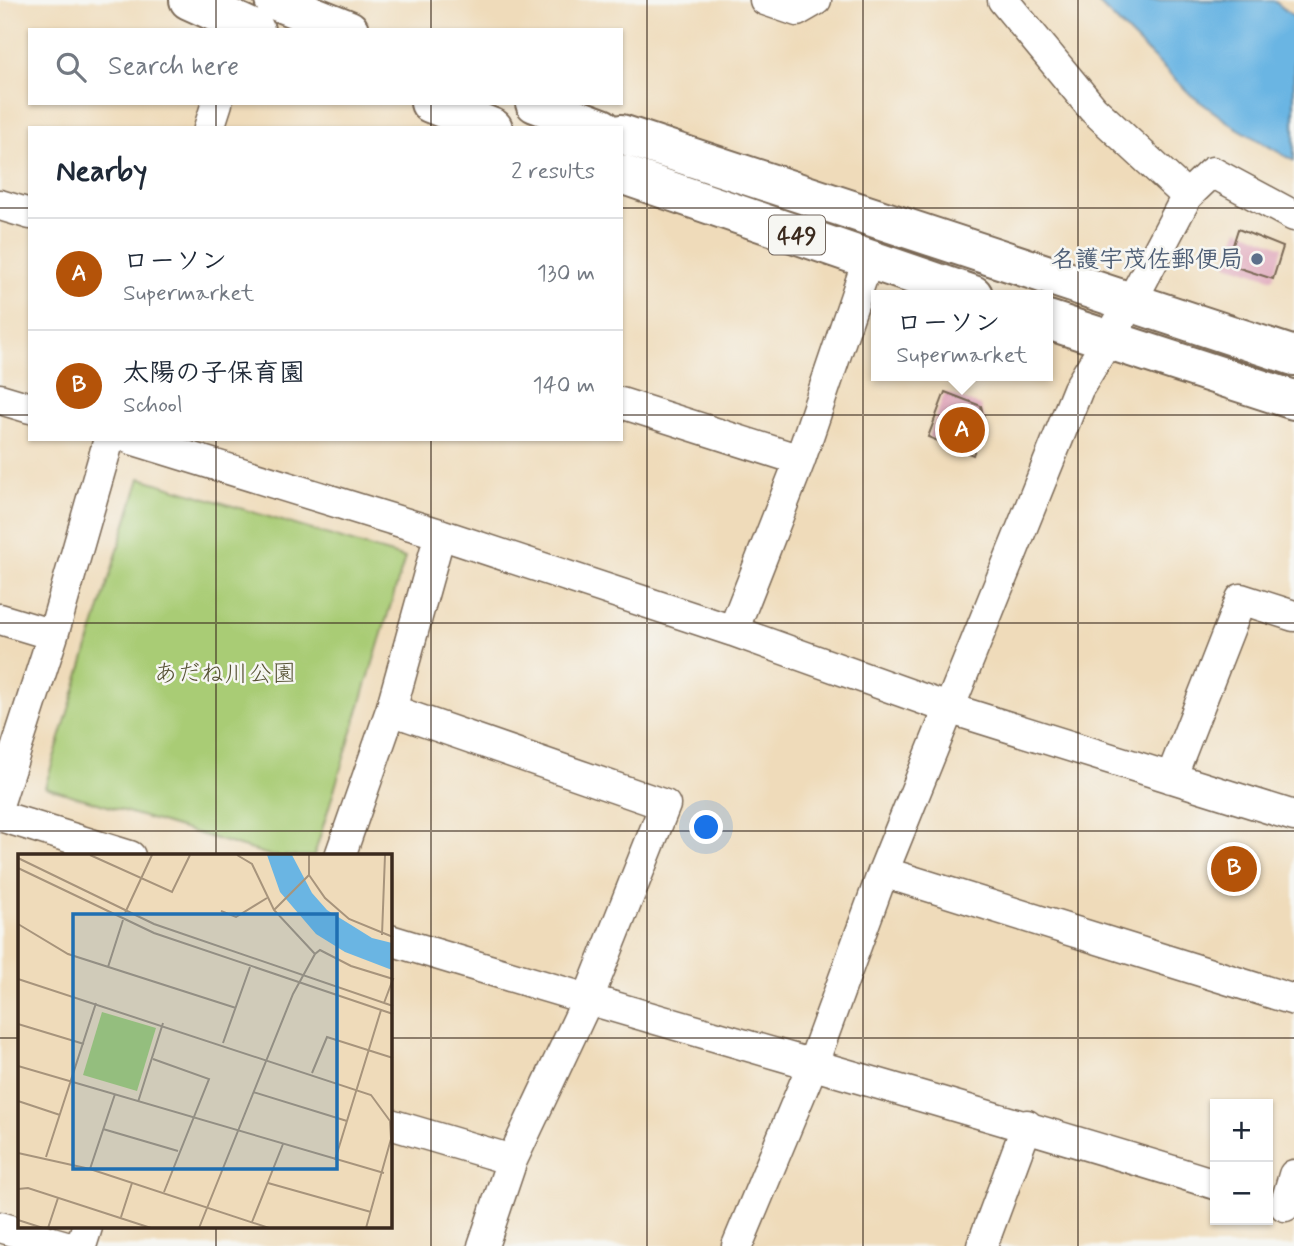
<!DOCTYPE html>
<meta charset="utf-8">
<style>
body{margin:0;font-family:Mynerve,"Klee One",sans-serif;background:#f2f2f3;color:#1f2937}
.controls{position:absolute;right:21px;bottom:21px;display:grid;overflow:hidden;border-radius:0px;box-shadow:0 2px 5px #0004}
.controls button{width:63px;height:63px;display:grid;place-items:center;padding:0;border:0;border-bottom:2px solid #e0e1e3;background:#fff;color:#1f2937;font:35px sans-serif}
.you{position:absolute;left:707px;top:828px;width:24px;height:24px;margin:-18px;border:5px solid #fff;border-radius:50%;background:#1a73e8;box-shadow:0 0 0 10px #1a73e833}
.badge{display:grid;place-items:center;width:46px;height:46px;border-radius:50%;background:#b45309;color:#fff;font-size:23px;font-weight:700}
.pin{position:absolute;translate:-50% -50%;border:4px solid #fff;box-shadow:0 2px 7px #0006}
.popup{position:absolute;left:871px;top:290px;width:182px;height:91px;box-sizing:border-box;display:grid;place-content:center;border-radius:0px;background:#fff;filter:drop-shadow(0 2px 5px #0005);font-size:23px;white-space:nowrap;color:#747a83}
.popup b{font-size:26px;color:#1f2937}
.popup::after{content:'';position:absolute;left:50%;top:100%;margin-left:-14px;border:14px solid transparent;border-top-color:#fff}
.list{margin:0;padding:0;list-style:none}
h2{display:flex;justify-content:space-between;align-items:center;height:91px;margin:0;padding:0 28px;font-size:30px}
h2 small{font-size:23px;font-weight:400;color:#747a83}
.list li{display:grid;grid-template-columns:46px 1fr auto;gap:21px;align-items:center;box-sizing:border-box;height:112px;padding:0 28px;border-top:2px solid #e0e1e3}
.list b{display:block;font-size:26px;white-space:nowrap}
.list p{margin:0;font-size:23px;white-space:nowrap;color:#747a83}
.list em{font-size:23px;font-style:normal;color:#747a83}
.icon{flex:none;width:38px;height:38px;fill:none;stroke:currentColor;stroke-width:2;stroke-linecap:round;stroke-linejoin:round}
.map{position:relative;flex:none;width:1294px;height:1246px;overflow:hidden}
.search{position:absolute;background:#fff;box-shadow:0 2px 5px #0004;left:28px;top:28px;width:595px;height:77px;display:flex;align-items:center;gap:18px;box-sizing:border-box;padding:0 24px;border-radius:0px;color:#747a83;font-size:26px}
.panel{position:absolute;background:#fff;box-shadow:0 2px 5px #0004;left:28px;top:126px;width:595px;height:315px;border-radius:0px}
.map>svg:first-child{display:block}
</style>
<div class="map">
<svg width="1294" height="1246" viewBox="0 0 1294 1246">
<rect width="100%" height="100%" fill="#f6f6f2"/>
<filter id="ink" filterUnits="userSpaceOnUse"><feTurbulence type="fractalNoise" baseFrequency=".0143" numOctaves="2"/><feDisplacementMap in="SourceGraphic" scale="14" xChannelSelector="R" yChannelSelector="G"/><feConvolveMatrix kernelMatrix="1 2 1 2 8 2 1 2 1" color-interpolation-filters="sRGB"/></filter>
<filter id="wash" filterUnits="userSpaceOnUse"><feTurbulence type="fractalNoise" baseFrequency=".00686" numOctaves="4" result="noise"/><feDisplacementMap in="SourceGraphic" scale="28" xChannelSelector="R" yChannelSelector="G"/><feGaussianBlur stdDeviation="1.57" result="paint"/><feColorMatrix in="noise" values="0 0 0 0 0 0 0 0 0 0 0 0 0 0 0 0 0 1.4 0 .05"/><feComposite in="paint" operator="in"/></filter>
<g filter="url(#wash)">
<rect width="100%" height="100%" fill="#efdbba"/>
<path fill="#a9cc75" stroke="#727b4a" stroke-width="2" d="M140,478L405,558L314,856H272L45,787Z"/>
<path fill="#6ab5e3" stroke="#527080" stroke-width="2" d="M1095,0H1273L1294,17V161L1232,125L1191,95Z"/>
<g id="blocks">
<path fill="#dea0b6" d="M1238,229L1283,247L1273,279L1227,264Z
M945,392L981,406L985,422L973,455L928,437Z"/>
</g>
</g>
<g filter="url(#ink)">
<use href="#blocks" fill-opacity="0" stroke="#7a6855" stroke-width="2"/>
<g fill="none" stroke-linecap="round" stroke-linejoin="round">
<g stroke="#7a6855" stroke-width="33">
<path id="minor" d="M765,0L797,11L816,0
M1003,0L1093,109L1187,196
M209,128L217,103
M0,205L30,214
M0,399L30,408
M621,403L800,460
M131,439L440,534L733,631L948,708L1294,816
M0,619L53,635
M733,631L800,460L868,260
M391,710L665,805L587,1001L512,1160L483,1246
M1171,778L1241,599L1294,616
M0,799L53,635L109,439
M0,816L130,856
M340,856L391,710L440,534
M883,872L1294,1000
M390,940C664,1024 941,1099 1215,1184
M390,1124L512,1160
M1285,1206L1294,1175
M0,1227L66,1246
M81,1246L87,1227
M737,1246L812,1066L883,872L1078,389L1131,302L1187,196L1212,172L1294,216
M982,1246L1027,1125"/>
</g>
<g stroke="#7a6855" stroke-width="42">
<path id="highway" d="M189,0L255,30
M274,0L349,30
M430,103L493,128
M535,103L602,128
M621,134L1294,356
M621,174L973,295
M1048,320L1294,400"/>
</g>
<use href="#minor" stroke="#fff" stroke-width="30"/>
<use href="#highway" stroke="#fff" stroke-width="38"/>
</g>
</g>
<path fill="none" stroke="#3b2a1e" stroke-width="2" stroke-opacity="0.55" d="M216,0V30M431,0V30M647,0V1246M863,0V1246M1078,0V1246M216,103V128M431,103V128M0,208H30M621,208H1294M0,415H30M621,415H1294M216,439V856M431,439V1246M0,623H1294M0,831H1294M0,1038H19M390,1038H1294M216,1227V1246"/>
<circle fill="#5c6f8a" stroke="#f6f6f2" stroke-width="2.5" cx="1257" cy="259" r="7"/>
<g text-anchor="middle" stroke-width="5" stroke-linejoin="round" paint-order="stroke">
<rect fill="#f6f6f2" stroke="#73675e" stroke-width="2" x="769" y="215.5" width="56" height="39" rx="5"/>
<g font-size="23" font-weight="bold" fill="#3b2a1e">
<text x="797" y="243">449</text>
</g>
<g font-size="24" font-weight="bold" fill="#4e5e75" stroke="#f6f6f2" text-anchor="end">
<text x="1243" y="267">名護宇茂佐郵便局</text>
</g>
<g font-size="24" fill="#565234" stroke="#f6f6f2">
<text x="225" y="681">あだね川公園</text>
</g>
</g>
<g transform="translate(18 854)">
<rect width="374" height="374" fill="#efdbba"/>
<path d="M84,158L138,174L119,237L65,221Z" fill="#a9cc75"/>
<path d="M249,1H274L294,39L309,56L354,84L374,89V116L327,98L298,80L262,38Z" fill="#6ab5e3"/>
<path fill="none" stroke="#a7947c" stroke-width="2" d="M72,1L154,38L172,1M219,1L234,10L256,56L297,100M0,4L136,70L375,152M0,14L136,79L375,160M291,21L307,44L331,65L375,83M256,56L291,21V1M203,57L218,63L249,44M107,59L134,1M0,70L50,100L218,154M364,81L367,1M90,113L105,66M0,125L353,241L372,267L373,285L348,374M0,170L66,190M205,189L232,113M135,205L191,225L146,338M0,212L366,319M294,219L309,183L375,204M235,238L329,267M0,247L42,261M120,248L145,169M85,275L160,297M0,299L72,315L251,374M28,303L78,149M317,306L363,156M72,315L97,240M250,329L353,358M0,335L10,334L133,374M103,363L114,329M0,366L25,374M234,368L265,290M30,374L40,344M181,374L275,140L297,100L302,96L333,112L375,125L366,149"/>
<path fill="#1f6fb2" fill-opacity="0.15" stroke="#1f6fb2" stroke-width="3.5" d="M55,60H319V315H55Z"/>
<rect width="374" height="374" fill="none" stroke="#3b2a1e" stroke-width="3.5"/>
</g>
</svg>
<div class="controls">
<button>+</button>
<button>−</button>
</div>
<div class="you"></div>
<div class="pin badge" style="left:962px;top:430px">A</div>
<div class="popup"><b>ローソン</b>Supermarket</div>
<div class="pin badge" style="left:1234px;top:869px">B</div>
<div class="search"><svg class="icon" aria-label="search" viewBox="0 0 24 24"><circle cx="10" cy="10" r="6"/><path d="M15 15l6 6"/></svg>Search here</div>
<section class="panel">
<h2>Nearby<small>2 results</small></h2>
<ul class="list">
<li><span class="badge">A</span><div><b>ローソン</b><p>Supermarket</p></div><em>130 m</em></li>
<li><span class="badge">B</span><div><b>太陽の子保育園</b><p>School</p></div><em>140 m</em></li>
</ul>
</section>
</div>
